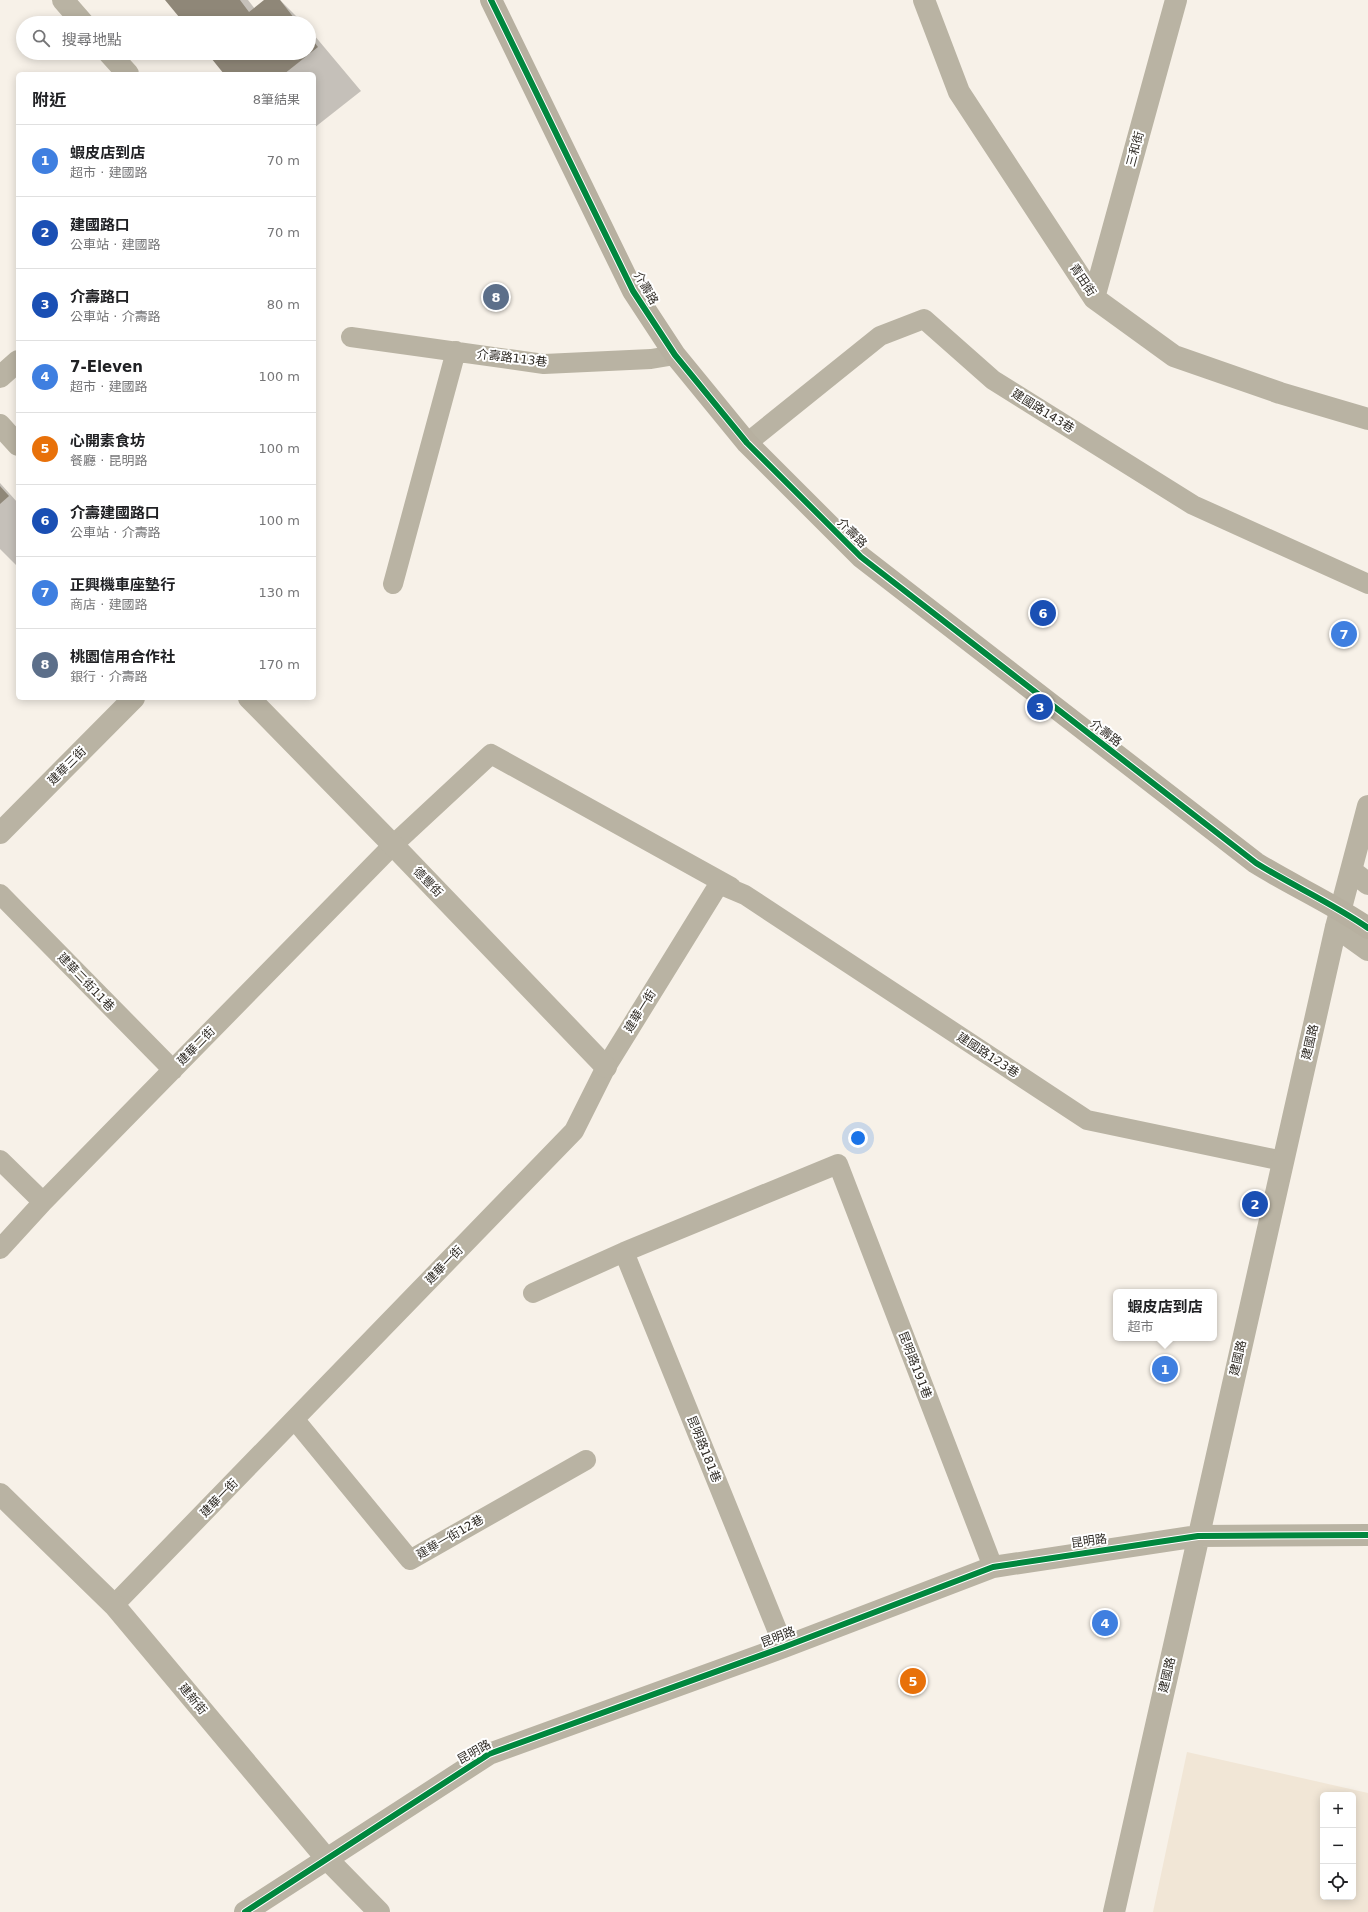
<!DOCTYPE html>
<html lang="zh-TW">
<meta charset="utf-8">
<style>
body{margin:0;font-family:"DejaVu Sans","Noto Sans TC",sans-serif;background:#f2f2f2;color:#202124}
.controls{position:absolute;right:12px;bottom:12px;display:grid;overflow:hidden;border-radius:6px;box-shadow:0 2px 10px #0003}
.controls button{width:36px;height:36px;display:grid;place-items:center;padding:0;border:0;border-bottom:1px solid #e0e0e0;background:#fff;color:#202124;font:20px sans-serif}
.you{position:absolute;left:858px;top:1138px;width:14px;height:14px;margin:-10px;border:3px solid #fff;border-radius:50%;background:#1a73e8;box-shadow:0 0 0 6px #1a73e833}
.badge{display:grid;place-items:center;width:26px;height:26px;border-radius:50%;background:#1a73e8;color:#fff;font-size:13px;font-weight:700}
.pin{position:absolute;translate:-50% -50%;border:2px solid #fff;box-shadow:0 1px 4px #0006}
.popup{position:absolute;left:1113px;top:1289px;width:104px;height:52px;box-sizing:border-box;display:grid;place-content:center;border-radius:6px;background:#fff;filter:drop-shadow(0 1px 3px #0005);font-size:13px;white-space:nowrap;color:#757577}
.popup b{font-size:15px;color:#202124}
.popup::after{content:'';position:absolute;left:50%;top:100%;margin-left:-8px;border:8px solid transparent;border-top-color:#fff}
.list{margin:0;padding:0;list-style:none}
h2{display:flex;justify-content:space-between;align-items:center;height:52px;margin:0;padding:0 16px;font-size:17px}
h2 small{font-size:13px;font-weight:400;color:#757577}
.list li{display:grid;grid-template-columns:26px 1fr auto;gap:12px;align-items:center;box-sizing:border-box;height:72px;padding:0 16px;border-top:1px solid #e0e0e0}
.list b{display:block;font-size:15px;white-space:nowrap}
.list p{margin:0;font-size:13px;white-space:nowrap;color:#757577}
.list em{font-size:13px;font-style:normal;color:#757577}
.icon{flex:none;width:22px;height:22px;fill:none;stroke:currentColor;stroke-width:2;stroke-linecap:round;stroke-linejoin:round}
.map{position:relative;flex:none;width:1368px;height:1912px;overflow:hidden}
.search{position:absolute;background:#fff;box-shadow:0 2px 10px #0003;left:16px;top:16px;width:300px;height:44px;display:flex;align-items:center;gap:10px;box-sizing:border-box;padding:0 14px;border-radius:22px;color:#757577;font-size:15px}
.panel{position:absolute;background:#fff;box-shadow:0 2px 10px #0003;left:16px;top:72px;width:300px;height:628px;border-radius:6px}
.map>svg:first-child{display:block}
</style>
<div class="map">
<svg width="1368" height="1912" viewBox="0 0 1368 1912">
<rect width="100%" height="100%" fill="#f7f1e8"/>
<path fill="#f1e6d6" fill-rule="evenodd" d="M1187,1752L1368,1793V1912H1153ZM1323,1795H1353V1897H1323Z"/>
<path fill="#0003" d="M167,0H248L255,9L266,0H280L303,23H185Z
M309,29L361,91L314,128V74H225L209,53H309Z
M0,483L18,503V567L0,549Z"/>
<path fill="#8f8778" d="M165,0H240L249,12L264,0H280L298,23H184Z
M309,36L318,47L284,74H224L207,53H309Z
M0,486L9,496L0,504Z"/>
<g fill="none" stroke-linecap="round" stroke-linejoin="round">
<path stroke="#b9b3a3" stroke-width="20" d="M351,337L544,364L651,359L675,355
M747,443L880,336L924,319L993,380L1193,505L1368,584
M393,584L456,351
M0,894L173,1070
M0,1160L43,1202
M0,1249L43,1202L393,845L491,754L731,887
M624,1252L784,1647
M533,1293L624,1252L838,1164L993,1567
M295,1420L410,1560L586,1460
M114,1605L574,1131L606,1067L719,884L745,895L1087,1120L1283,1161"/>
<path stroke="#b9b3a3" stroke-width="22" d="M63,0L83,23
M924,0L959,92L1094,298L1174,356L1280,393L1368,419
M109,53L128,74
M1094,298L1176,0
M0,377L18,361
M0,425L18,445
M249,698L393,845L606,1067
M0,833L134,698
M1352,871L1368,884
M1336,927L1368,950
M0,1494L114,1605L326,1858L379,1912
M245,1912L489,1754L784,1647L993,1567L1198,1536L1368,1535
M1114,1912L1336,927L1368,806"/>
<path stroke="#b7b0a0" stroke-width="22" d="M491,0L633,291L675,355L747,443L861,557L1256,863C1293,886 1332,903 1368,928"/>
<g stroke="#fff" stroke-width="8">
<path id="cycleway" d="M491,0L633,291L675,355L747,443L861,557L1256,863C1293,886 1332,903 1368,928
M245,1912L489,1754L784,1647L993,1567L1198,1536L1368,1535"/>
</g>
<use href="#cycleway" stroke="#00873e" stroke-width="6"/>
</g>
<g text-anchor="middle" stroke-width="4" stroke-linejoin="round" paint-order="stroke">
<g font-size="12" fill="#2e2a24" stroke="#fff">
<text transform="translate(1135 149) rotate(-75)" y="4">三和街</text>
<text transform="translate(1083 280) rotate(56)" y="4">青田街</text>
<text transform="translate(646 288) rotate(60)" y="4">介壽路</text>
<text transform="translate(512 358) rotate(7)" y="4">介壽路113巷</text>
<text transform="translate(1043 411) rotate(32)" y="4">建國路143巷</text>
<text transform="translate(852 533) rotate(45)" y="4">介壽路</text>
<text transform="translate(1106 733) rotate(38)" y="4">介壽路</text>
<text transform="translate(67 766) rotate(-45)" y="4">建華三街</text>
<text transform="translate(428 882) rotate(46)" y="4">德豐街</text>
<text transform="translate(86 982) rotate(46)" y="4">建華二街11巷</text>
<text transform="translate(640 1011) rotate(-58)" y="4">建華一街</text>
<text transform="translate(1310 1042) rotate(-77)" y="4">建國路</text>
<text transform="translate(196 1046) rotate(-46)" y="4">建華二街</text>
<text transform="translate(988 1055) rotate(33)" y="4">建國路123巷</text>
<text transform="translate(444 1265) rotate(-46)" y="4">建華一街</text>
<text transform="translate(1238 1358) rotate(-77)" y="4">建國路</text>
<text transform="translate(915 1365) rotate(69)" y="4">昆明路191巷</text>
<text transform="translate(704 1449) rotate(68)" y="4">昆明路181巷</text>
<text transform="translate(219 1498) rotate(-46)" y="4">建華一街</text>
<text transform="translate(450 1537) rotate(-30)" y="4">建華一街12巷</text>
<text transform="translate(1089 1541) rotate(-8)" y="4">昆明路</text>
<text transform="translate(778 1637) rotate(-21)" y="4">昆明路</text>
<text transform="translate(1167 1675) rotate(-77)" y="4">建國路</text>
<text transform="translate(193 1699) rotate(50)" y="4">建新街</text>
<text transform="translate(474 1752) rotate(-29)" y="4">昆明路</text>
</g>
</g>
</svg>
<div class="controls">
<button>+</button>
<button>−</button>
<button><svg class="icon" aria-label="locate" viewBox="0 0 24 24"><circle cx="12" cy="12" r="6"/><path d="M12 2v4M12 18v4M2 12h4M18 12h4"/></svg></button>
</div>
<div class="you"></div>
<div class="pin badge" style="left:1165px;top:1369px;background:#3f7fe0">1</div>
<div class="popup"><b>蝦皮店到店</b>超市</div>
<div class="pin badge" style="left:1255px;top:1204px;background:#1a4fb4">2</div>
<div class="pin badge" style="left:1040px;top:707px;background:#1a4fb4">3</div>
<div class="pin badge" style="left:1105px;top:1623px;background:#3f7fe0">4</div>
<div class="pin badge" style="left:913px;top:1681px;background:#e8710a">5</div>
<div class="pin badge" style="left:1043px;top:613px;background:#1a4fb4">6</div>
<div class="pin badge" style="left:1344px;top:634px;background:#3f7fe0">7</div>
<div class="pin badge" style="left:496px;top:297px;background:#5c6f8a">8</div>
<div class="search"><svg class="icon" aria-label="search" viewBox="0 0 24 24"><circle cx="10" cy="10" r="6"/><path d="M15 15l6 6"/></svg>搜尋地點</div>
<section class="panel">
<h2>附近<small>8筆結果</small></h2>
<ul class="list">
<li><span class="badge" style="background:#3f7fe0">1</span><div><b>蝦皮店到店</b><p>超市 · 建國路</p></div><em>70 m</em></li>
<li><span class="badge" style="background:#1a4fb4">2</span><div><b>建國路口</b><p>公車站 · 建國路</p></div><em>70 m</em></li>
<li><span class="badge" style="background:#1a4fb4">3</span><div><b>介壽路口</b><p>公車站 · 介壽路</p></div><em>80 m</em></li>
<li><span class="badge" style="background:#3f7fe0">4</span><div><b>7-Eleven</b><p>超市 · 建國路</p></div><em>100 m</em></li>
<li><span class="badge" style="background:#e8710a">5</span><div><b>心開素食坊</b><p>餐廳 · 昆明路</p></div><em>100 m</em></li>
<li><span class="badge" style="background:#1a4fb4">6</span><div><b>介壽建國路口</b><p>公車站 · 介壽路</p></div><em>100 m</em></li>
<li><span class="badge" style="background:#3f7fe0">7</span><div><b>正興機車座墊行</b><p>商店 · 建國路</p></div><em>130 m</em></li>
<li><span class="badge" style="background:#5c6f8a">8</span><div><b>桃園信用合作社</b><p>銀行 · 介壽路</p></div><em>170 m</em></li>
</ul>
</section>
</div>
